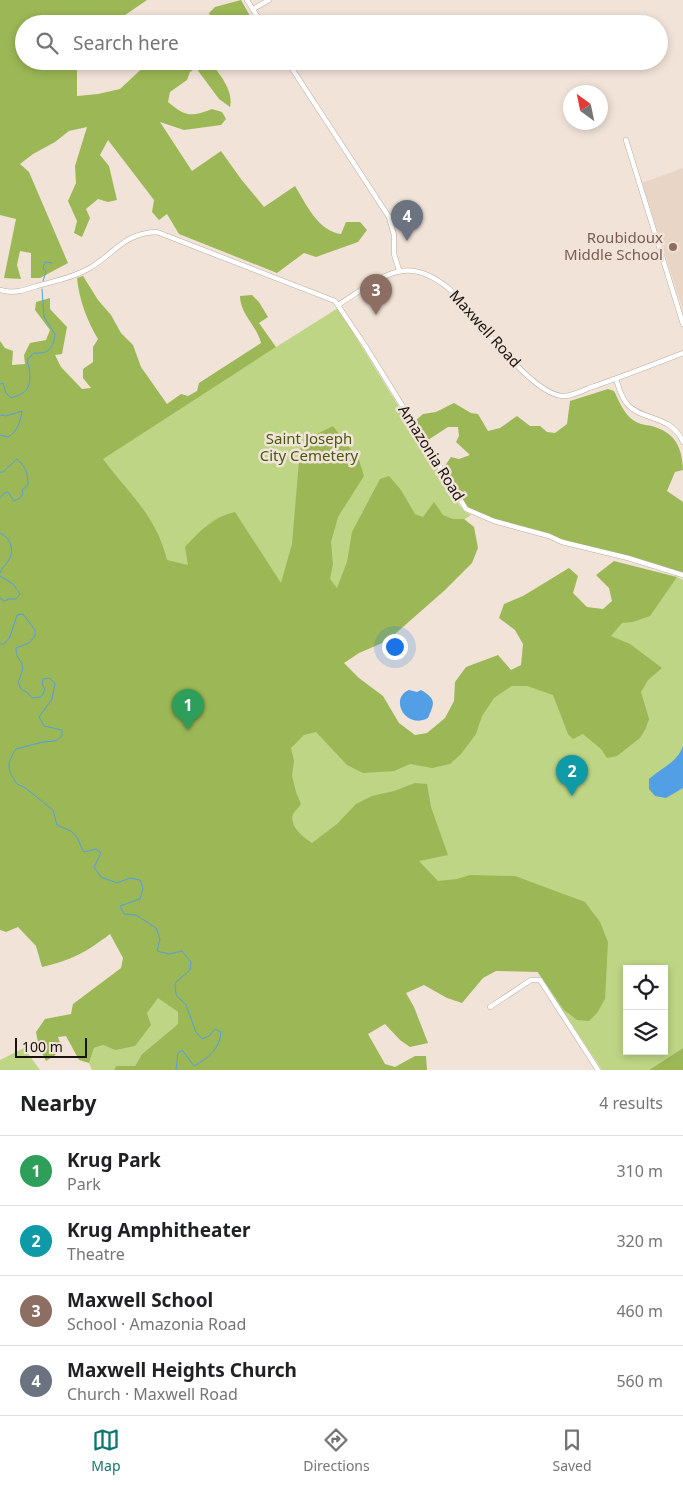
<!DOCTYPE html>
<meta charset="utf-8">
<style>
body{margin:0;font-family:"Noto Sans",sans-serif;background:#f2f2f2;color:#202124}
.controls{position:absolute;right:15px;bottom:15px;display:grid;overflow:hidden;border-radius:0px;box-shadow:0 2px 8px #0003}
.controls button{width:45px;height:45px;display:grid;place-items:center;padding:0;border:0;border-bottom:1px solid #e0e0e0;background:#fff;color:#202124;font:25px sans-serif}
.compass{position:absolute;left:563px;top:85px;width:45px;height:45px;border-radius:50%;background:#fff;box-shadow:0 2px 8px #0003;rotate:327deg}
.scale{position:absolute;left:15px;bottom:12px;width:72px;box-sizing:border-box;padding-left:5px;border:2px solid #18130f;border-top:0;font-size:14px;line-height:18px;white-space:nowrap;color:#18130f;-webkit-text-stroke:4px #f1e3d8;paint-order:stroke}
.you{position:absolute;left:394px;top:646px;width:18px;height:18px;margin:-12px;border:4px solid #fff;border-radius:50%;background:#1a73e8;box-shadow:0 0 0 8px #1a73e833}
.badge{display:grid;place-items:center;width:32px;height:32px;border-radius:50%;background:#0f766e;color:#fff;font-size:16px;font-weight:700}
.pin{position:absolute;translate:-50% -41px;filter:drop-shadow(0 1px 2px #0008)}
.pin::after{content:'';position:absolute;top:26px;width:18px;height:15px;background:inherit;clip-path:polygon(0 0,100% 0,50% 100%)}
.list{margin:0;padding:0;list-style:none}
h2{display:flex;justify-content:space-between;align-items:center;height:65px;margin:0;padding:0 20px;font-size:21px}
h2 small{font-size:16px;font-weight:400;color:#757577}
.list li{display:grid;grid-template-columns:32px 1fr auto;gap:15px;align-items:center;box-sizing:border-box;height:70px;padding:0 20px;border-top:1px solid #e0e0e0}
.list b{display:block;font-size:19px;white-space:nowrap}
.list p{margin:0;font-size:16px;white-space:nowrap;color:#757577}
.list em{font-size:16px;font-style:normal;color:#757577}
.icon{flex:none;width:28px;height:28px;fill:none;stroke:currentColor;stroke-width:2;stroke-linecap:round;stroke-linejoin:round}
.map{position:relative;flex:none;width:683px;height:1070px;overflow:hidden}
.search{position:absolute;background:#fff;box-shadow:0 2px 8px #0003;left:15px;right:15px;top:15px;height:55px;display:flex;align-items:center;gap:12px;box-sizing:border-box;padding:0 18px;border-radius:28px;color:#757577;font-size:19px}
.sheet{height:345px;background:#fff}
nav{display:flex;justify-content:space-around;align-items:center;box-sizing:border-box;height:70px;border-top:1px solid #e0e0e0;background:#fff;font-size:14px;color:#757577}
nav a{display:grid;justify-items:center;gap:2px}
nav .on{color:#0f766e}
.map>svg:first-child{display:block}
</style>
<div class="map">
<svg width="683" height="1070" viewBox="0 0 683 1070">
<rect width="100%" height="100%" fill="#f1e3d8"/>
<path fill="#e9d5c5" d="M683,168V310L642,183Z"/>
<path fill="#bdd585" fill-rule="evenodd" d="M338,308L460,506L464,511L471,515L305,620L398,761L677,577L683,580V1048L649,1070H602L489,899L241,1063L0,527L170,414ZM627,969H664V1051H627Z
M158,997L178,1012V1024L142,1054L135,1066H116L114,1070H92L89,1063L94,1048L103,1045L115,1050L147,1013Z
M24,1048L40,1070H0V1060Z"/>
<path fill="#9cb755" d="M0,0H147L112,24H24V61H77V96L98,94L120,89L150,61H210C219,74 234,90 230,107L219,99L196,68L190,72L187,80L170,92L168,102C186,117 191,117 212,109L222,112L226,119L221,125L184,130L160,122L192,171L221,151L241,179L264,207L295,186C306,204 318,231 341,234L346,222H360L367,230L358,242L316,257L304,253L277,273L179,234L167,214L159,220L152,212L154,200L108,140L100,155L109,166L117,200L108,202L98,199L86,209L90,218L82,237L74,233L77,221L68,201L76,183L75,166L87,127L69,131L55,142L33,154L20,164L29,172L68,263L40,278H31V253L20,251L17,265L21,279L4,278L16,219L0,215Z
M241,0L254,23L213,24L209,13L215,7Z
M83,276L98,300L111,315L121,333L133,345L141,367L167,404L181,394L188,396L197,391L199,383L261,343C257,326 240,314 240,296L252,295L259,302L268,317L259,323L276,347L103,459C129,494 156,515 167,560L188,565L185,547C200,531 213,517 235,512L281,583L292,544L300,449L315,435L333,426L359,460L364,476L338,517L331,542L333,564L330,579L337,588L347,562L352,532L380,479L389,476L401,490L415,514L423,517L434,502L443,515L453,519H464L474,527L478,548L472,563L445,590L387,641L359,653L344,663L359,678L383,696L399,723L415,735L427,733L445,718L454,701L455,682L466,667L498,655L511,670L521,665L523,644L515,630L499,618L504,604L523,596L569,568L578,576L573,593L587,607L603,609L612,601L609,588L596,575L614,561L677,577L650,616L633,622L622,623L611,636L630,644L662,668L648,680L641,692L649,719L646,728L640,738L617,756L607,758L601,749L583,734L573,739L568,734L553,695L527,686H512L494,698L482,716L476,734L461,754L450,764L432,768L410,764L394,771L363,773L347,765L316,732L304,735L291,748L294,761L292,776L296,792L301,804C299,807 295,811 293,814C289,827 303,837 312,843L337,824L356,804L372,796L394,791L415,783L427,784L431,807L448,855L419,861L438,881L457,879L470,875L515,876L585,902L600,922L608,942L605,999L597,1013L589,1021L577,1020L564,1010L538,972L496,971L483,978L462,1003L447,998L424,985L406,993L414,1007L428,1043L410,1047L400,1040L385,1024L368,1034L385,1064L395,1067L415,1056H426L427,1070H114L116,1066H135L142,1054L178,1024V1012L158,998L147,1013L151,1025L135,1046L115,1050L103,1045L94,1048L89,1063L79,1060L66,1036L58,1037L62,1048L54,1056L46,1061L39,1047L36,1032L45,1019L71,1014L73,1004L121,968L123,958L110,934C85,953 72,960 42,967L36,946L18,927L6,932L0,930V341L5,348L13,351L12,365L25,364L24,355L30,343L46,340L50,330L35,310L36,302L50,298V309L67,327L62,354L55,355L61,367L82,389L91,388L83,378V369L93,362V347L98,339C87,321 79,299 77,278Z
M608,389L614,391C619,401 624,414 633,420C638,424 646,425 652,426C675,433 682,446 683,470L675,472L667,491L683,502V574L499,521L476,513L469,508L462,500L442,470L451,457L459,459L470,455L456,442L459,436L458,427H448L428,440L422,434L414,422L423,414L436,412L454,403L471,413L478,414L488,431L500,428L517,416L530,426H540L547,432L555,433L567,424L570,401Z
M683,1048V1070H649Z"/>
<path fill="#529fe5" d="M409,690L417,692L421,690C436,699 435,702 428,718C405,730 389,698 409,690Z
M683,746V788L666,798L655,796L649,789V779C661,768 677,763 683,746Z"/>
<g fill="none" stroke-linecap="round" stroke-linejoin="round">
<path stroke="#529fe5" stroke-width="1" d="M43,281L46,272L43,268L45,262L52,263
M0,384L3,383L6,393L11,398C15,396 20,395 23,393C33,387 30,369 27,360L34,353C50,354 53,348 55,334L44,317L42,289
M0,415L6,416L22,411C20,422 18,431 8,437L0,435
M0,472H3L17,459C26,467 28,474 28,485L22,490L23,494L20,498L14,501L8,492L4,493L0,498
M0,533C10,537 14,548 10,558C7,564 2,567 0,573
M0,576L13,584L20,594L16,599H9L4,601L0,598
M0,644H4L10,637L17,615L23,614L35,630V636L29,643L16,648C16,665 29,658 18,682L21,689L28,693L32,698L41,697L45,690L42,683L43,679L49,678L55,683L52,699L39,717L44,726L62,730V736L55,741L43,742L16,749C6,765 7,769 17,784L24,787L53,810L57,825C63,828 72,830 76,836C80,841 80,847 84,852L96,849L101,853L94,867L101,877L117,883L130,878L140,880L143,888L140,899L120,906L124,914L136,915L156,928L160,939L157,951L169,954L182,951L191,962L190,970L175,983L176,995L186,1005L196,1032L202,1039L209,1036L215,1029L221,1032C220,1049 208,1058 194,1066L182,1050L178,1053L176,1070"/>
<g stroke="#b8aba1" stroke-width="5.5">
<path id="minor" d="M247,0L262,24
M253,9L269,0
M287,61L389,217L394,235V254L399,270
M626,140L683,324
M0,290C13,294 25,290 37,286C55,281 72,278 88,269C115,254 123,233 157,232L335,301L366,347L466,509L494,521L549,536L562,542L628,558L683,575
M338,305C383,277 406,250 454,293C475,316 533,397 564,396C572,396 582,391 589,388C621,377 652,365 683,353
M616,379C619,388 621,398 628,405C643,421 672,415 683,442
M490,1007L531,980H540L598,1070"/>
</g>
<use href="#minor" stroke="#fff" stroke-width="4.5"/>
</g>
<circle fill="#8d6e63" stroke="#f1e3d8" stroke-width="2" cx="673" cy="247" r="5"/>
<g text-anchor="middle" stroke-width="5" stroke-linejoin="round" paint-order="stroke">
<g font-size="15" fill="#785e54" stroke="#f1e3d8" text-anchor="end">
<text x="663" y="243">Roubidoux<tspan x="663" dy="17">Middle School</tspan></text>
</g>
<g font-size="15" fill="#18130f" stroke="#f1e3d8">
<text transform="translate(485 329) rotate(48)" y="5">Maxwell Road</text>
<text transform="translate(431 453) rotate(58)" y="5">Amazonia Road</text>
</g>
<g font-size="15" fill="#495a13" stroke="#f1e3d8">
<text x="309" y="444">Saint Joseph<tspan x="309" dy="17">City Cemetery</tspan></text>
</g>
</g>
</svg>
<div class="controls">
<button><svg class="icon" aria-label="locate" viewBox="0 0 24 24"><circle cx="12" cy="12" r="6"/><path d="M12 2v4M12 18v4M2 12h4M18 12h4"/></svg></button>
<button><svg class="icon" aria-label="layers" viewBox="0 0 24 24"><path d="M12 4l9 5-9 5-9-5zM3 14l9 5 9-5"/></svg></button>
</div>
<svg class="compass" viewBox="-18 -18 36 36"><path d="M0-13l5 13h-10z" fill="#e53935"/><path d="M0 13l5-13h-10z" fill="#757577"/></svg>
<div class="scale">100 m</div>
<div class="you"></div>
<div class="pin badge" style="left:188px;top:730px;background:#2e9e5b">1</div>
<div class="pin badge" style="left:572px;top:796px;background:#0f9aa8">2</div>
<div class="pin badge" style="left:376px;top:315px;background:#8d6e63">3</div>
<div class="pin badge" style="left:407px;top:241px;background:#6b7280">4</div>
<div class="search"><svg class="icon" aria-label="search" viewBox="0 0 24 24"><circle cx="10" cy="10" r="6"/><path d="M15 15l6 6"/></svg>Search here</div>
</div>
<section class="sheet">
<h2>Nearby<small>4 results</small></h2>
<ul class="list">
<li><span class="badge" style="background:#2e9e5b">1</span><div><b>Krug Park</b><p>Park</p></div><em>310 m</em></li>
<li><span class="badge" style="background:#0f9aa8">2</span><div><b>Krug Amphitheater</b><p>Theatre</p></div><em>320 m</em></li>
<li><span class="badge" style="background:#8d6e63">3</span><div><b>Maxwell School</b><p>School · Amazonia Road</p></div><em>460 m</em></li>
<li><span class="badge" style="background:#6b7280">4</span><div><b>Maxwell Heights Church</b><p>Church · Maxwell Road</p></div><em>560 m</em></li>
</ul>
</section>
<nav>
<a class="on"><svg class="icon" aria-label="map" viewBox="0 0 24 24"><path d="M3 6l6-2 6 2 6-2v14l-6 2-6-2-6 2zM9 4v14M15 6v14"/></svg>Map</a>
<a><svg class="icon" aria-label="directions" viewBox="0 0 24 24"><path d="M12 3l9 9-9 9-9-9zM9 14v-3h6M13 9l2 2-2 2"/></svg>Directions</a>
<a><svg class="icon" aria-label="saved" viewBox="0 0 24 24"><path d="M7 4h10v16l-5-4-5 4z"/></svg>Saved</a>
</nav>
